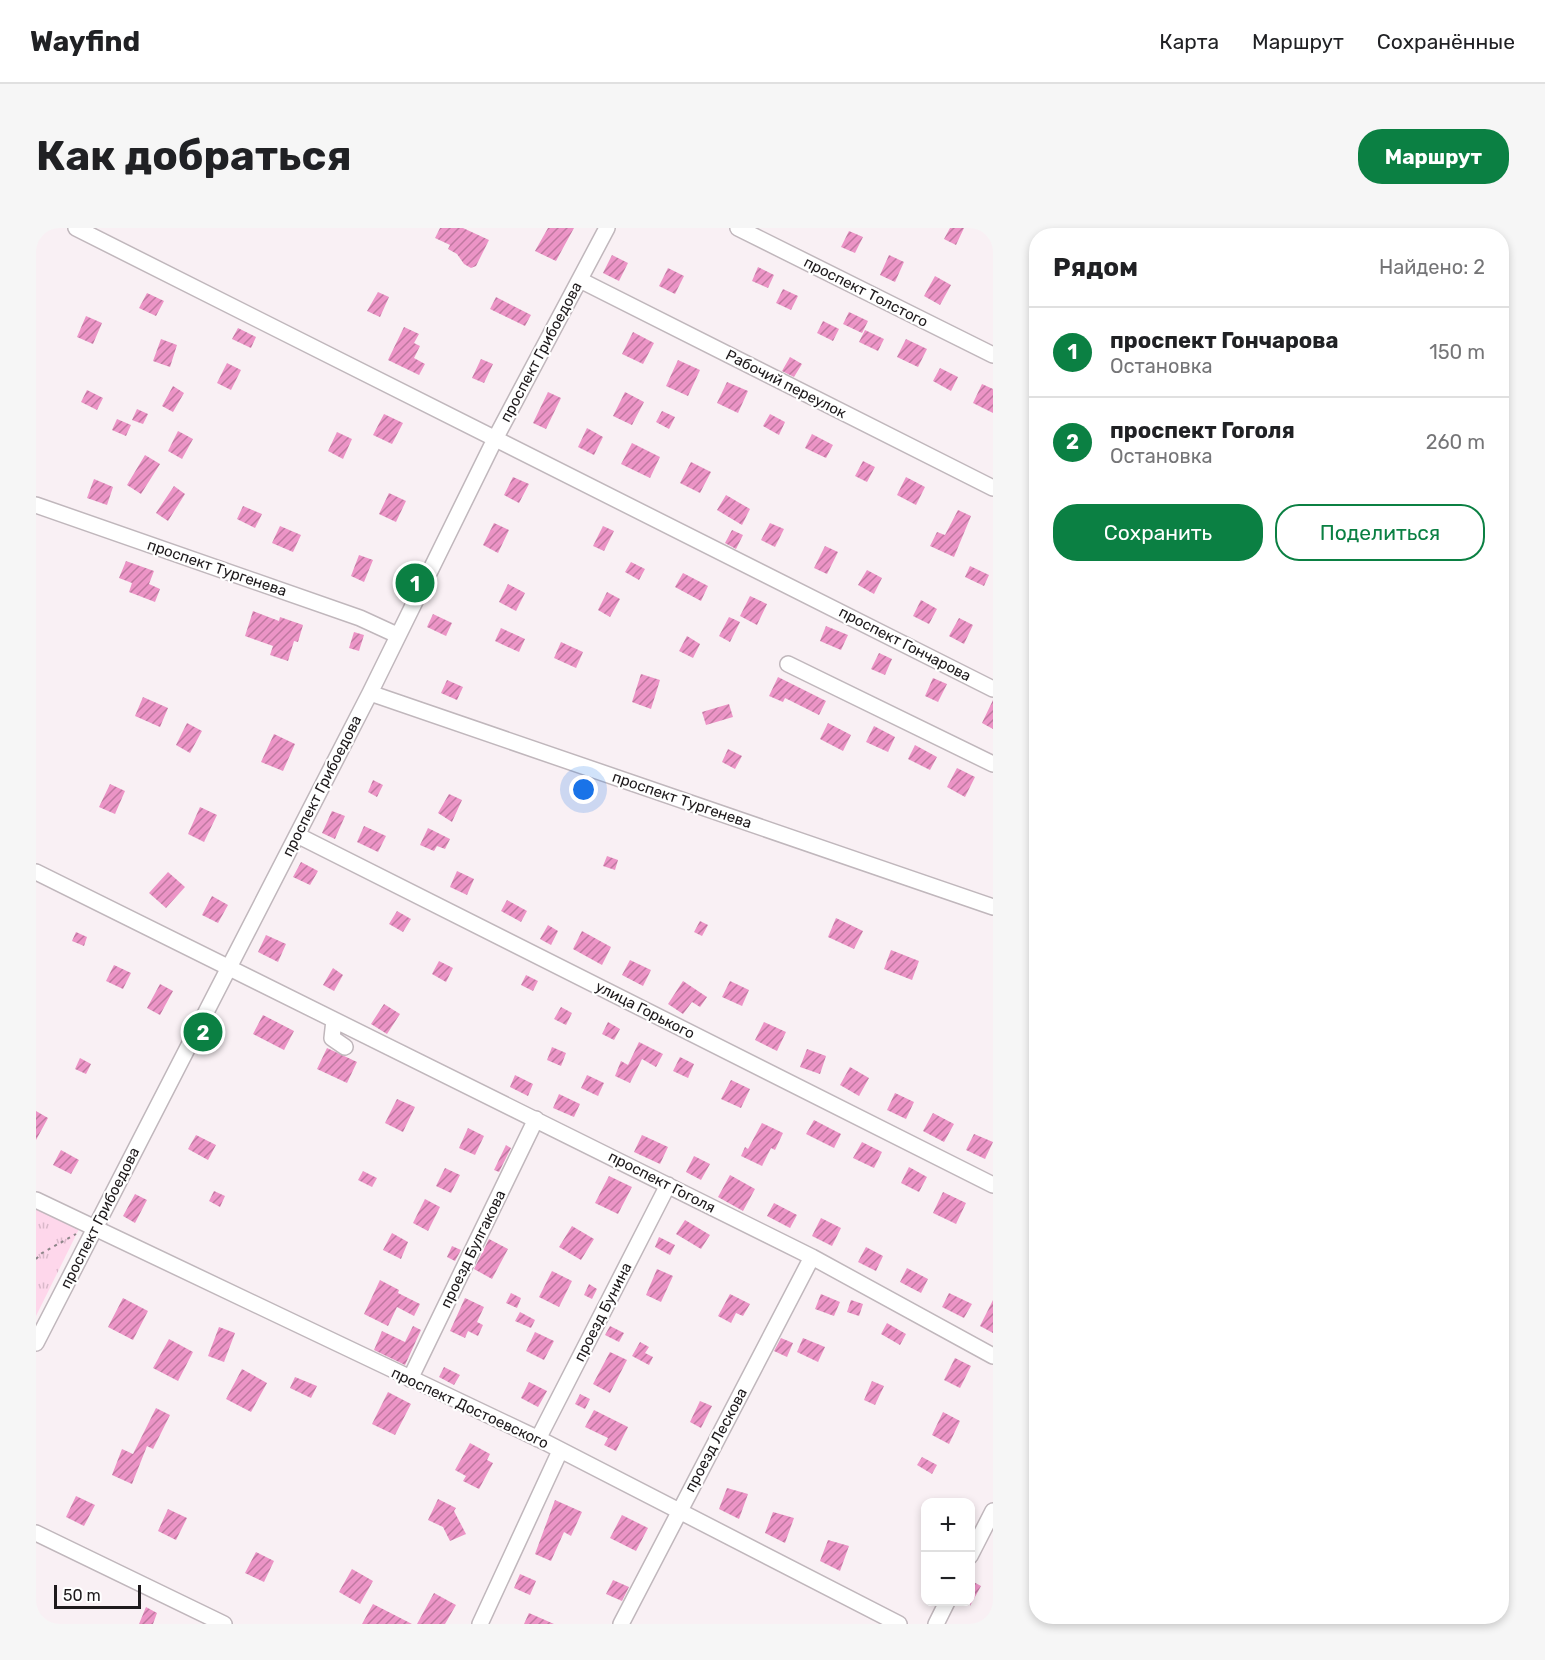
<!DOCTYPE html>
<html lang="ru">
<meta charset="utf-8">
<style>
body{margin:0;font-family:Rubik,sans-serif;background:#f6f6f6;color:#202124}
.controls{position:absolute;right:18px;bottom:18px;display:grid;overflow:hidden;border-radius:12px;box-shadow:0 3px 9px #0003}
.controls button{width:54px;height:54px;display:grid;place-items:center;padding:0;border:0;border-bottom:2px solid #e0e0e0;background:#fff;color:#202124;font:30px sans-serif}
.scale{position:absolute;left:18px;bottom:15px;width:87px;box-sizing:border-box;padding-left:6px;border:3px solid #1e1a1c;border-top:0;font-size:16px;line-height:21px;white-space:nowrap;color:#1e1a1c;-webkit-text-stroke:4px #fff;paint-order:stroke}
.you{position:absolute;left:548px;top:562px;width:21px;height:21px;margin:-15px;border:4px solid #fff;border-radius:50%;background:#1a73e8;box-shadow:0 0 0 9px #1a73e833}
.badge{display:grid;place-items:center;width:39px;height:39px;border-radius:50%;background:#0b8043;color:#fff;font-size:20px;font-weight:700}
.pin{position:absolute;translate:-50% -50%;border:3px solid #fff;box-shadow:0 2px 6px #0006}
.list{margin:0;padding:0;list-style:none}
h2{display:flex;justify-content:space-between;align-items:center;height:78px;margin:0;padding:0 24px;font-size:26px}
h2 small{font-size:20px;font-weight:400;color:#757577}
.list li{display:grid;grid-template-columns:39px 1fr auto;gap:18px;align-items:center;box-sizing:border-box;height:90px;padding:0 24px;border-top:2px solid #e0e0e0}
.list b{display:block;font-size:22px;white-space:nowrap}
.list p{margin:0;font-size:20px;white-space:nowrap;color:#757577}
.list em{font-size:20px;font-style:normal;color:#757577}
.actions{display:flex;gap:12px;padding:18px 24px}
.actions a{flex:1;padding:14px 0;border:2px solid #0b8043;border-radius:24px;text-align:center;font-size:21px;color:#0b8043}
.actions .main{background:#0b8043;color:#fff}
.map{position:relative;flex:none;width:957px;height:1396px;overflow:hidden;border-radius:24px}
header{display:flex;align-items:center;gap:36px;box-sizing:border-box;height:84px;padding:0 30px;background:#fff;border-bottom:2px solid #e0e0e0}
header strong{font-size:28px}
nav{display:flex;gap:33px;margin-inline-start:auto;font-size:21px}
.intro{display:flex;align-items:center;justify-content:space-between;box-sizing:border-box;height:144px;padding:0 36px}
h1{margin:0;font-size:42px}
.button{padding:15px 27px;border-radius:24px;background:#0b8043;color:#fff;font-size:21px;font-weight:700}
main{display:flex;gap:36px;padding:0 36px}
aside{flex:1;background:#fff;border-radius:24px;box-shadow:0 3px 9px #0003}
.map>svg:first-child{display:block}
</style>
<header>
<strong>Wayfind</strong>
<nav><a>Карта</a><a>Маршрут</a><a>Сохранённые</a></nav>
</header>
<div class="intro"><h1>Как добраться</h1><a class="button">Маршрут</a></div>
<main>
<div class="map">
<svg width="957" height="1396" viewBox="0 0 957 1396">
<defs>
<pattern id="grass-tufts" width="24" height="20" patternUnits="userSpaceOnUse" patternTransform="scale(1.5)"><rect width="24" height="20" fill="#fed7eb"/><path d="M3 7l-1-3M5 7V3M7 7l1-3M15 17l-1-3M17 17v-4M19 17l1-3" fill="none" stroke="#d9b8c9"/></pattern>
<pattern id="building-hatch" width="6" height="6" patternUnits="userSpaceOnUse" patternTransform="scale(1.5)"><rect width="6" height="6" fill="#ec94c6"/><path d="M-1 1l2-2M0 6l6-6M5 7l2-2" fill="none" stroke="#bf78a0"/></pattern>
</defs>
<rect width="100%" height="100%" fill="#f9f0f4"/>
<path fill="url(#grass-tufts)" d="M0,980L43,1001L0,1088Z"/>
<path fill="url(#building-hatch)" d="M404,0H427L453,12L440,38L435,40L428,36L421,26L412,21L414,17L399,10Z
M512,0H538L520,33L499,23Z
M914,0H928L920,17L908,11Z
M813,3L827,9L819,25L805,19Z
M576,27L592,35L583,53L567,45Z
M853,27L868,34L859,54L844,47Z
M722,39L738,47L732,60L716,53Z
M632,40L648,48L639,66L623,58Z
M899,48L915,57L904,77L888,68Z
M747,61L762,68L755,82L740,75Z
M342,64L353,69L344,89L331,83Z
M111,65L128,73L120,88L103,80Z
M460,69L495,87L489,98L454,81Z
M813,84L832,93L826,105L807,96Z
M50,88L66,95L57,116L41,109Z
M787,93L803,101L797,113L781,105Z
M368,99L383,106L378,115L384,118L378,130L389,136L383,147L352,132Z
M202,100L220,109L215,120L196,111Z
M829,102L848,111L842,123L823,114Z
M597,104L618,115L607,136L586,126Z
M125,111L141,117L134,139L117,133Z
M870,111L891,121L882,139L861,129Z
M754,129L766,136L758,149L746,143Z
M445,131L457,136L448,155L436,150Z
M642,132L664,142L652,168L630,158Z
M191,135L205,142L195,162L181,155Z
M904,140L922,149L915,163L897,153Z
M691,154L712,163L702,185L681,175Z
M946,156L957,161V185L937,175Z
M137,158L148,165L137,184L126,178Z
M51,162L67,170L61,182L45,174Z
M512,164L525,170L510,201L497,195Z
M589,164L608,174L596,197L577,188Z
M101,181L112,186L107,196L96,192Z
M626,183L639,189L633,201L620,194Z
M348,186L367,195L356,216L337,207Z
M734,186L749,194L743,207L727,198Z
M81,191L95,197L90,208L76,202Z
M551,200L567,209L558,227L542,219Z
M142,203L157,211L146,231L132,223Z
M301,204L316,211L307,231L292,223Z
M776,206L797,217L790,230L769,220Z
M596,215L624,229L614,250L585,236Z
M109,227L124,236L105,266L91,257Z
M827,233L839,239L831,254L819,248Z
M655,234L675,244L664,265L644,255Z
M477,249L493,256L483,275L468,267Z
M870,249L889,259L880,277L861,267Z
M58,251L77,259L71,277L51,270Z
M138,258L149,266L132,293L120,285Z
M353,265L370,273L360,294L343,286Z
M690,267L714,281L706,297L681,282Z
M207,278L226,286L219,300L201,291Z
M922,282L935,288L918,329L894,318L901,304L909,307Z
M458,295L473,302L462,325L447,317Z
M734,295L748,301L739,319L725,312Z
M244,298L265,307L257,324L236,315Z
M567,298L578,303L568,323L557,318Z
M696,302L707,307L700,321L689,315Z
M789,318L802,324L791,346L778,340Z
M323,327L337,332L328,354L315,348Z
M90,333L118,343L113,356L124,361L119,374L93,364L96,355L83,350Z
M595,334L609,341L603,352L589,344Z
M934,338L953,347L948,358L929,349Z
M831,342L846,350L838,366L822,357Z
M647,345L672,358L665,373L639,359Z
M472,356L489,365L480,383L463,374Z
M571,364L584,371L574,389L562,382Z
M714,368L731,376L721,397L704,388Z
M885,372L901,381L893,396L877,388Z
M217,383L243,393L244,389L267,397L262,414L258,413L252,433L234,427L237,418L209,408Z
M397,386L416,395L410,408L391,399Z
M693,389L704,394L694,414L683,408Z
M923,390L937,397L928,416L913,408Z
M790,398L812,407L805,422L784,413Z
M465,400L489,411L483,424L459,413Z
M318,404L328,407L323,423L313,420Z
M651,408L664,416L657,430L643,423Z
M525,414L547,424L540,440L518,430Z
M843,425L856,431L849,447L835,441Z
M605,446L624,452L615,481L596,474Z
M742,449L790,473L783,487L749,470L747,474L733,468Z
M897,450L911,456L902,474L889,468Z
M411,452L427,459L421,472L405,465Z
M107,469L132,480L124,499L99,488Z
M957,472V501L946,495Z
M693,476L697,489L670,497L666,484Z
M151,495L166,503L154,525L140,517Z
M792,495L815,507L807,523L784,511Z
M838,498L859,509L852,524L830,514Z
M238,506L259,516L247,543L225,534Z
M879,517L901,529L894,542L872,531Z
M692,521L706,528L699,541L686,534Z
M921,540L939,549L929,569L911,559Z
M337,552L347,557L341,569L332,564Z
M74,556L89,563L79,586L63,579Z
M413,566L426,572L416,594L402,585Z
M164,579L181,587L168,614L152,606Z
M296,583L309,588L299,611L286,605Z
M328,598L350,608L342,624L321,614Z
M392,600L414,611L409,621L401,618L398,623L384,617Z
M571,628L582,632L579,642L567,638Z
M265,634L282,643L274,657L257,649Z
M421,643L438,651L431,667L414,659Z
M132,644L149,659L130,680L113,665Z
M176,668L192,677L182,695L166,687Z
M471,672L491,683L485,694L465,683Z
M361,683L375,691L367,704L353,696Z
M800,690L827,703L818,721L792,709Z
M664,693L672,697L666,708L658,704Z
M512,697L522,703L515,717L504,711Z
M546,703L575,719L566,737L537,721Z
M40,704L51,709L48,718L36,713Z
M230,707L250,716L242,734L222,724Z
M855,722L883,733L876,752L848,741Z
M594,732L615,742L607,758L586,747Z
M403,733L417,740L410,754L396,746Z
M78,737L95,745L87,761L70,753Z
M297,740L307,747L298,763L287,757Z
M490,747L502,753L497,763L485,757Z
M647,753L671,769L664,779L656,774L647,786L632,776Z
M694,753L713,762L706,778L686,769Z
M124,756L137,763L124,787L111,780Z
M348,776L364,786L351,806L335,796Z
M525,779L536,785L530,797L518,791Z
M227,787L258,803L248,822L217,806Z
M572,794L584,801L578,812L566,806Z
M728,794L750,804L741,823L719,812Z
M603,814L627,826L620,839L606,831L594,855L579,848L585,833L592,837Z
M516,819L530,825L525,838L511,832Z
M291,820L321,834L311,855L281,841Z
M771,821L790,828L784,846L764,839Z
M644,829L658,836L652,850L637,843Z
M44,830L55,836L50,846L39,841Z
M814,839L833,850L823,868L804,857Z
M479,847L497,856L492,868L474,859Z
M551,847L568,855L562,868L545,860Z
M695,852L714,861L705,880L685,871Z
M859,865L878,874L870,891L851,882Z
M523,866L544,876L538,889L517,880Z
M361,871L379,879L367,904L349,895Z
M0,883L12,890L0,912Z
M897,885L918,896L908,914L887,903Z
M778,892L805,906L798,920L770,906Z
M726,895L747,905L739,922L735,920L726,938L705,928L709,919L712,921Z
M432,900L448,908L439,927L423,920Z
M938,906L957,914L949,931L930,922Z
M160,907L180,917L172,932L152,921Z
M606,907L632,919L624,936L598,924Z
M826,914L846,924L838,940L817,930Z
M470,917L475,920L463,944L458,942Z
M25,922L43,932L35,946L17,937Z
M658,928L674,936L665,952L650,944Z
M873,939L891,949L883,964L865,955Z
M409,940L424,947L415,965L400,958Z
M327,943L341,950L336,959L322,952Z
M694,947L719,961L707,983L682,969Z
M573,948L596,959L582,986L559,975Z
M178,963L189,968L184,979L173,973Z
M907,964L930,975L920,996L897,985Z
M99,966L111,972L99,995L87,988Z
M389,971L404,979L392,1003L377,995Z
M738,975L761,987L754,1000L731,988Z
M785,990L805,1000L796,1018L776,1008Z
M649,992L674,1007L665,1021L640,1006Z
M536,998L558,1011L545,1032L523,1019Z
M356,1005L372,1014L365,1031L347,1022Z
M623,1009L639,1017L634,1027L619,1019Z
M453,1011L472,1021L456,1051L438,1041Z
M416,1018L425,1022L419,1033L411,1029Z
M830,1019L847,1028L840,1043L822,1034Z
M871,1040L892,1051L885,1065L864,1054Z
M621,1041L637,1048L625,1074L610,1067Z
M516,1043L536,1053L523,1079L503,1069Z
M344,1052L363,1062L362,1065L384,1076L378,1088L361,1079L352,1098L328,1086Z
M553,1056L561,1061L556,1071L548,1067Z
M475,1065L485,1070L481,1080L470,1075Z
M913,1065L936,1076L928,1090L906,1079Z
M694,1066L714,1076L707,1088L700,1085L695,1095L682,1088Z
M785,1066L804,1074L798,1088L779,1081Z
M87,1070L112,1083L97,1112L72,1099Z
M429,1070L448,1079L441,1094L447,1097L442,1108L432,1103L429,1110L414,1103Z
M815,1072L827,1076L823,1088L811,1084Z
M957,1072V1105L944,1098Z
M484,1084L499,1092L495,1100L479,1093Z
M851,1095L870,1106L864,1117L845,1106Z
M377,1098L385,1102L369,1137L338,1122L346,1103L369,1114Z
M574,1098L588,1105L583,1114L569,1107Z
M183,1099L199,1105L188,1134L172,1128Z
M499,1104L518,1113L508,1132L490,1123Z
M745,1110L757,1115L751,1129L738,1123Z
M767,1110L789,1119L782,1134L761,1124Z
M133,1111L157,1124L142,1153L117,1140Z
M604,1114L613,1119L609,1125L617,1129L613,1137L596,1128Z
M574,1124L591,1132L574,1165L557,1156Z
M919,1130L935,1138L924,1160L908,1152Z
M408,1139L424,1147L418,1157L403,1149Z
M206,1141L231,1155L215,1184L190,1171Z
M259,1149L281,1158L275,1170L254,1160Z
M836,1153L848,1158L839,1177L828,1172Z
M493,1154L511,1163L502,1179L485,1170Z
M352,1164L375,1176L359,1207L336,1196Z
M544,1166L554,1171L549,1181L539,1176Z
M664,1173L676,1178L665,1200L654,1194Z
M120,1180L134,1187L117,1221L111,1218L96,1256L76,1247L86,1221L97,1226Z
M558,1182L592,1199L580,1223L568,1217L572,1210L549,1199Z
M907,1184L924,1193L913,1216L896,1207Z
M434,1215L454,1226L451,1232L457,1235L443,1261L427,1253L430,1248L419,1242Z
M886,1229L901,1237L896,1246L881,1237Z
M691,1260L712,1266L703,1291L683,1281Z
M40,1268L59,1277L48,1298L30,1289Z
M402,1271L420,1280L418,1283L430,1306L414,1313L407,1299L392,1292Z
M519,1272L546,1284L535,1308L528,1304L515,1333L499,1326Z
M132,1281L151,1290L140,1312L122,1303Z
M737,1284L758,1290L749,1315L729,1305Z
M586,1287L612,1300L600,1323L574,1310Z
M792,1312L813,1318L804,1343L784,1333Z
M220,1324L238,1333L228,1354L209,1345Z
M316,1341L337,1353L324,1376L303,1364Z
M484,1346L500,1353L494,1367L478,1360Z
M577,1352L593,1359L586,1373L570,1366Z
M934,1352L945,1358L934,1378Z
M398,1365L420,1377L409,1396H381Z
M337,1376L376,1396H326Z
M110,1379L121,1385L117,1396H103Z
M493,1385L518,1396H488Z"/>
<g fill="none" stroke-linecap="round" stroke-linejoin="round">
<g stroke="#c0b7bc" stroke-width="18">
<path id="minor" d="M40,0L957,461
M702,0L957,127
M544,52L957,260
M0,277L324,390L361,407
M752,436L957,536
M334,465L957,679
M261,607L957,957
M0,644L776,1029L957,1128
M298,792L296,810L309,819
M0,972L509,1214L863,1396
M0,1115L334,465L459,211L571,0
M374,1151L500,891
M502,1211L632,957
M0,1305L188,1396
M934,1328L957,1283
M444,1396L524,1223
M585,1396L776,1029
M900,1396L911,1374"/>
</g>
<path stroke="#8b8487" stroke-width="2" stroke-dasharray="3 4.5" stroke-linecap="butt" d="M0,1031L6,1025L40,1006"/>
<use href="#minor" stroke="#fff" stroke-width="15"/>
</g>
<g text-anchor="middle" stroke-width="4.5" stroke-linejoin="round" paint-order="stroke">
<g font-size="15" fill="#1e1a1c" stroke="#fff">
<text transform="translate(830 64) rotate(27)" y="5">проспект Толстого</text>
<text transform="translate(505 124) rotate(-62)" y="5">проспект Грибоедова</text>
<text transform="translate(750 156) rotate(27)" y="5">Рабочий переулок</text>
<text transform="translate(181 340) rotate(19)" y="5">проспект Тургенева</text>
<text transform="translate(869 416) rotate(27)" y="5">проспект Гончарова</text>
<text transform="translate(286 558) rotate(-63)" y="5">проспект Грибоедова</text>
<text transform="translate(646 572) rotate(19)" y="5">проспект Тургенева</text>
<text transform="translate(609 782) rotate(27)" y="5">улица Горького</text>
<text transform="translate(626 954) rotate(27)" y="5">проспект Гоголя</text>
<text transform="translate(64 990) rotate(-63)" y="5">проспект Грибоедова</text>
<text transform="translate(437 1021) rotate(-64)" y="5">проезд Булгакова</text>
<text transform="translate(567 1084) rotate(-63)" y="5">проезд Бунина</text>
<text transform="translate(434 1180) rotate(25)" y="5">проспект Достоевского</text>
<text transform="translate(680 1212) rotate(-62)" y="5">проезд Лескова</text>
</g>
</g>
</svg>
<div class="controls">
<button>+</button>
<button>−</button>
</div>
<div class="scale">50 m</div>
<div class="you"></div>
<div class="pin badge" style="left:379px;top:355px">1</div>
<div class="pin badge" style="left:167px;top:804px">2</div>
</div>
<aside>
<h2>Рядом<small>Найдено: 2</small></h2>
<ul class="list">
<li><span class="badge">1</span><div><b>проспект Гончарова</b><p>Остановка</p></div><em>150 m</em></li>
<li><span class="badge">2</span><div><b>проспект Гоголя</b><p>Остановка</p></div><em>260 m</em></li>
</ul>
<div class="actions"><a class="main">Сохранить</a><a>Поделиться</a></div>
</aside>
</main>
